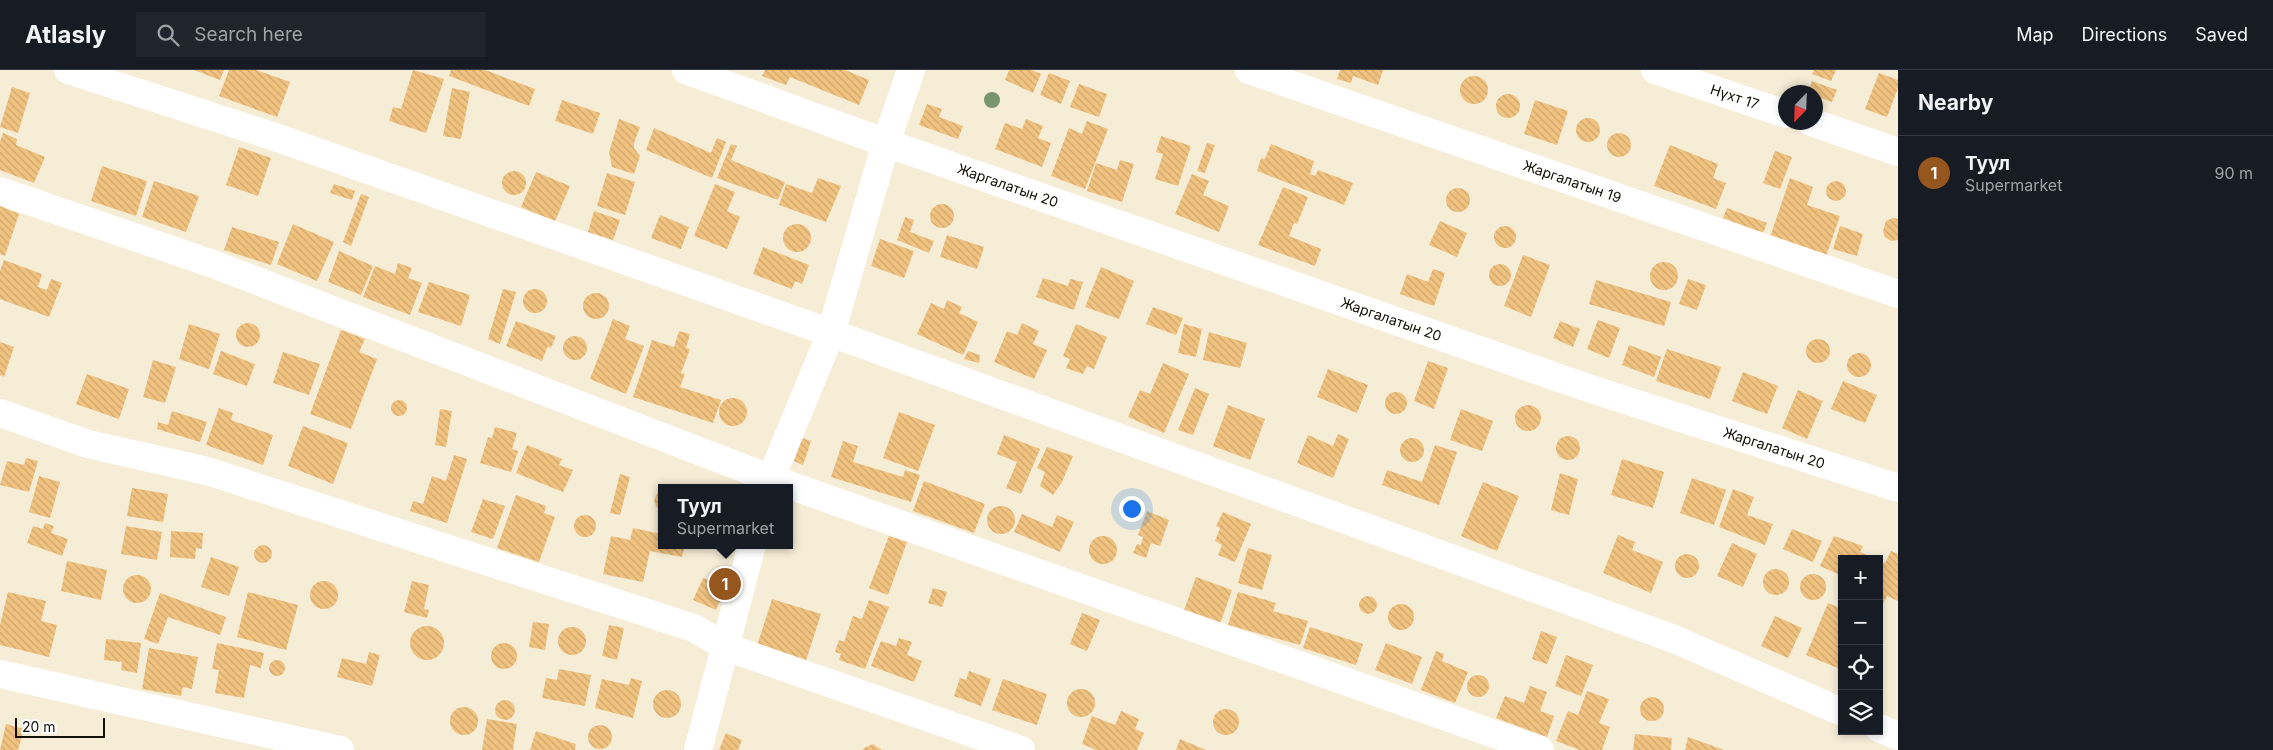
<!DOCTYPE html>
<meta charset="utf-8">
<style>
body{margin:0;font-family:Inter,sans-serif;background:#20242c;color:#f1f3f6}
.controls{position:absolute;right:15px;bottom:15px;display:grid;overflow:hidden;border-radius:0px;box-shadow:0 2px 8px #0003}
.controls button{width:45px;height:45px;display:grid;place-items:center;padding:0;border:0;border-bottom:1px solid #363941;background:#171b24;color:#f1f3f6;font:25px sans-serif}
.compass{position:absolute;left:1778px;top:15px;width:45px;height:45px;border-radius:50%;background:#171b24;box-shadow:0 2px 8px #0003;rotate:203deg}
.scale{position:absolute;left:15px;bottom:12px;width:90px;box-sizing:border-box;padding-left:5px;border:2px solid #110e07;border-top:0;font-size:14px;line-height:18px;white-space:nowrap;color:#110e07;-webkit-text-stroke:4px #fff;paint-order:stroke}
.you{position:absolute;left:1131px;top:438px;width:18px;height:18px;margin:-12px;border:4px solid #fff;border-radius:50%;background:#1a73e8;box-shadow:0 0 0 8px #1a73e833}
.badge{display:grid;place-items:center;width:32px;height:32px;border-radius:50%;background:#96571f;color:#fff;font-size:16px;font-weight:700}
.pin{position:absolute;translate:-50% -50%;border:2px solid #fff;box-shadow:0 1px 5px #0006}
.popup{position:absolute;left:658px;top:414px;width:135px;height:65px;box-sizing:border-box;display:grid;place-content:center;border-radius:0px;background:#171b24;filter:drop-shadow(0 1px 4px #0005);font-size:16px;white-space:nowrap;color:#9ea1a6}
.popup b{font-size:19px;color:#f1f3f6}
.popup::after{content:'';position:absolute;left:50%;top:100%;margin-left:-10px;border:10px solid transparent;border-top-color:#171b24}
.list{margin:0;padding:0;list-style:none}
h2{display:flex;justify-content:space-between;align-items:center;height:65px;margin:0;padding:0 20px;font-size:21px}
h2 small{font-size:16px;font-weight:400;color:#9ea1a6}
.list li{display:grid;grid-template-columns:32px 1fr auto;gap:15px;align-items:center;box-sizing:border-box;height:75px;padding:0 20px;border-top:1px solid #363941}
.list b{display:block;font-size:19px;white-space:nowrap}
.list p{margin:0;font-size:16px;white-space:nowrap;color:#9ea1a6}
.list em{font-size:16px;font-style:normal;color:#9ea1a6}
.icon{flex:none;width:28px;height:28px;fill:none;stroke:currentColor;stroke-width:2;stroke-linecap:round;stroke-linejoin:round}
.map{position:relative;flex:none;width:1898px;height:680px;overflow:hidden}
header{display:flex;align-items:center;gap:30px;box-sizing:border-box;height:70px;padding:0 25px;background:#171b24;border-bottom:1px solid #363941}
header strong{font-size:24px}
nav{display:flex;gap:28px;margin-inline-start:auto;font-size:18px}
.search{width:350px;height:45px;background:#20242c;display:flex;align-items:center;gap:12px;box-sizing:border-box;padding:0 18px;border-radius:0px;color:#9ea1a6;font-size:19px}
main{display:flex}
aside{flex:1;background:#171b24}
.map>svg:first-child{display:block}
</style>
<header>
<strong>Atlasly</strong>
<div class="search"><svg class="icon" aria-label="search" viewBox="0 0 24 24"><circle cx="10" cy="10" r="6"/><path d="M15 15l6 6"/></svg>Search here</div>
<nav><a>Map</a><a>Directions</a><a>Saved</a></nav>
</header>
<main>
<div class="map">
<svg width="1898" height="680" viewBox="0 0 1898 680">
<defs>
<pattern id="building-back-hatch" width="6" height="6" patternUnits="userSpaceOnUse" patternTransform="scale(1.25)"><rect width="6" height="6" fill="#f1c381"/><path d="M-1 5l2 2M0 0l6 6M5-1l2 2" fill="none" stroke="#cea66e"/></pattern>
</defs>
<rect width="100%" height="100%" fill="#f6edd6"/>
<path fill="url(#building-back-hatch)" d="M194,0H224L220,10Z
M229,0H256L290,12L277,47L219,26Z
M413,0L444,9L426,63L389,51L393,37L401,39Z
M451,0H485L535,19L529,36L449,6Z
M765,0H845L869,10L859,35L790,7L786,15L762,6Z
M1009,0H1032L1041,4L1033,23L1005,10Z
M1340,0H1383L1378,15L1353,6L1351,13L1337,9Z
M1814,0H1836L1831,11L1812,4Z
M1049,3L1070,11L1061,34L1040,25Z
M1879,3L1898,10V18L1887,47L1865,39Z
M1460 20a14 14 0 1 1 28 0a14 14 0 1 1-28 0Z
M1812,11L1837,20L1832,32L1816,26V22H1808Z
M1079,14L1107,24L1099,47L1070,37Z
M12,17L30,23L18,63L0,57Z
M452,18L470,22L461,69L443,66Z
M1496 36a12 12 0 1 1 24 0a12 12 0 1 1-24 0Z
M562,30L600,43L593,64L555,51Z
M1535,30L1568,41L1557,75L1524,64Z
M927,34L942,39L939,47L963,56L958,69L919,55Z
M1576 60a12 12 0 1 1 24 0a12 12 0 1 1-24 0Z
M619,49L640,57L634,73V78L640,86L634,104L612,97L609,82Z
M1026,49L1043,56L1038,68L1051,73L1042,97L995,79L1005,53L1022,59Z
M1087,51L1108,59L1085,119L1051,106L1069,58L1082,64Z
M654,58L711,83L717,68L726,72L712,108L646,80Z
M3,63L17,69L16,75L45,87L34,113L0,100V72Z
M1607 75a12 12 0 1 1 24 0a12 12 0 1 1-24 0Z
M1161,66L1191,76L1178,116L1155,109L1163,84L1156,82Z
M1207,73L1215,75L1205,103L1197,101Z
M731,74L737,76L731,90L785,112L778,130L717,108Z
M1271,74L1314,91L1310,104L1315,106L1318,100L1353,113L1344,135L1257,101L1261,88L1265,89Z
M1670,75L1718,94L1713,108L1726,113L1716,139L1654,116Z
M239,77L271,88L258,126L226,115Z
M1775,81L1792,87L1780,119L1763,113Z
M1120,90L1134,94L1122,132L1087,121L1096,93L1117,100Z
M102,96L147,111L136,146L91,131Z
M502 113a12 12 0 1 1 24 0a12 12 0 1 1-24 0Z
M536,102L570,116L555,151L521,137Z
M607,103L635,112L625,145L597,136Z
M1192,104L1209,111L1203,125L1229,136L1219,162L1175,144Z
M818,108L841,116L826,152L779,135L786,114L812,123Z
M1790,108L1813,117L1807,135L1840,146L1826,186L1770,167Z
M1826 121a10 10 0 1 1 20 0a10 10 0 1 1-20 0Z
M154,111L199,126L186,162L142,147Z
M334,114L355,121L352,130L330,123Z
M715,114L735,122L727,141L740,147L727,179L694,166Z
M1283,117L1308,127L1297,154L1294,153L1289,166L1321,179L1315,196L1258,175Z
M1446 130a12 12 0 1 1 24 0a12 12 0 1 1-24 0Z
M361,124L369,127L351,176L343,172Z
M930 146a12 12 0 1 1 24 0a12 12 0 1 1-24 0Z
M0,136L19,144L5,186L0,184Z
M1727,138L1767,153L1763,163L1723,148Z
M594,141L620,150L613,170L588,162Z
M660,145L689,157L681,179L651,168Z
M905,147L914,150L910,162L934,171L929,183L897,170Z
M1893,148L1898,149V170L1891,171L1885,167L1883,161L1886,151Z
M1440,151L1467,163L1457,187L1429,175Z
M293,154L334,172L317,211L277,194Z
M783 168a14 14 0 1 1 28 0a14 14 0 1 1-28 0Z
M1494 167a11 11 0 1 1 22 0a11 11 0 1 1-22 0Z
M1840,156L1863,164L1857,186L1833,179Z
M232,157L279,172L271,195L224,180Z
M947,165L984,177L977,199L940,187Z
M880,169L914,181L904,208L871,196Z
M763,177L809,195L802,214L795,211L792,219L753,204Z
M339,181L373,196L361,225L328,212Z
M1523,185L1550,195L1531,247L1504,236Z
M4,190L42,204L38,217L47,220L51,209L62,213L49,247L0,229V201Z
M1650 206a14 14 0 1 1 28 0a14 14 0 1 1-28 0Z
M398,193L412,198L408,208L422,213L410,245L363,227L375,196L395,204Z
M1489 205a11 11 0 1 1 22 0a11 11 0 1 1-22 0Z
M1101,197L1134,211L1119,249L1085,237Z
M1433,199L1445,203L1434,236L1400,224L1407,204L1428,212Z
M1043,208L1068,216L1070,209L1083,212L1074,240L1036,227Z
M1688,209L1706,215L1697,240L1679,234Z
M1596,210L1671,232L1664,256L1589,234Z
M429,212L470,225L461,256L418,242Z
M523 231a12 12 0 1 1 24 0a12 12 0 1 1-24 0Z
M503,219L516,222L500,274L488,269Z
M583 236a13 13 0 1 1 26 0a13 13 0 1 1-26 0Z
M947,230L962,237L959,243L978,252L963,285L917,264L931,233L944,239Z
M1153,237L1183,248L1176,265L1146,254Z
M613,249L630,256L625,269L644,276L626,324L590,309Z
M1598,250L1620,258L1609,288L1587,279Z
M516,251L556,266L551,278L548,276L542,291L506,276Z
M1560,251L1580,259L1573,277L1553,268Z
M1022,253L1039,261L1033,274L1047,280L1034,309L994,292L1007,261L1017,265Z
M236 265a12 12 0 1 1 24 0a12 12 0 1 1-24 0Z
M189,254L220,264L209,299L179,289Z
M1076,254L1107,267L1094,299L1087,296L1083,304L1066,298L1070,289L1063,286Z
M1184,254L1202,259L1196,287L1178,283Z
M341,260L365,269L359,282L377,289L351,359L310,344Z
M679,261L690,264L686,278L690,279L681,303L685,304L680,317L721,330L713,353L633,327L652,270L674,277Z
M1209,262L1247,273L1240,298L1203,290Z
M563 278a12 12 0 1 1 24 0a12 12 0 1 1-24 0Z
M1806 281a12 12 0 1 1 24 0a12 12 0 1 1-24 0Z
M0,272L14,277L4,307L0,305Z
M1629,275L1661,287L1654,307L1622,295Z
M1667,279L1721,297L1710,329L1656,311Z
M221,281L255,294L247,316L213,304Z
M968,281L980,285L979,293L964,289Z
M283,282L320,294L309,325L273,313Z
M1847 295a12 12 0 1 1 24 0a12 12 0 1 1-24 0Z
M153,290L176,297L165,333L143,327Z
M1428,291L1448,298L1434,339L1414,331Z
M1163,293L1189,304L1164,363L1128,347L1140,320L1150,324Z
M1328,299L1368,315L1357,343L1317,327Z
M1743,302L1778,316L1767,344L1732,331Z
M87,304L129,319L119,349L76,334Z
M1843,311L1877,325L1865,353L1831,339Z
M1195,318L1209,324L1193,365L1178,360Z
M1798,320L1823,331L1807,369L1782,358Z
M1385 333a11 11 0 1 1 22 0a11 11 0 1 1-22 0Z
M719 342a14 14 0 1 1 28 0a14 14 0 1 1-28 0Z
M391 338a8 8 0 1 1 16 0a8 8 0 1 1-16 0Z
M1228,335L1265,349L1250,390L1213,376Z
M1515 348a13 13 0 1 1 26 0a13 13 0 1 1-26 0Z
M219,338L233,343L231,350L273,365L263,395L206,375Z
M440,339L452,341L446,377L435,375Z
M1461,339L1493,351L1482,381L1450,370Z
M172,341L207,352L200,372L157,359L158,352L168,355Z
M899,342L935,355L918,401L883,388Z
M303,356L348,373L333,414L288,396Z
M495,357L517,363L512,379L518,381L511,402L480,393L488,367L492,368Z
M1338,364L1349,369L1333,408L1297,393L1308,365L1333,376Z
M1004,365L1040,379L1021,424L1006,418L1017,392L997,384Z
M1556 378a12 12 0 1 1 24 0a12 12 0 1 1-24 0Z
M802,368L811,371L803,395L794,391Z
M1400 380a12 12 0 1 1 24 0a12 12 0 1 1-24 0Z
M843,371L858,376L853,392L903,407L905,400L920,405L911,432L831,407Z
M527,375L562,389L559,395L573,400L563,422L516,403Z
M1435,375L1457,382L1439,435L1382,415L1387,400L1422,412Z
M1047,377L1073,386L1062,412L1053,425L1040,416L1045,402L1037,398Z
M454,385L467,389L447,453L410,441L413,431L423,434L432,406L446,411Z
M26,388L38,391L29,422L0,415L7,391L24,395Z
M1622,389L1664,402L1653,438L1611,425Z
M1560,403L1578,409L1569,445L1551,440Z
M620,404L630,407L620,445L610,443Z
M39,406L60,412L50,448L29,442Z
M1692,408L1726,420L1714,455L1680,443Z
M924,411L985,434L974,463L913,441Z
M1483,412L1519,426L1497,481L1461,466Z
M132,418L168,424L163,452L127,446Z
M1733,419L1754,427L1747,445L1773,454L1765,475L1719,457Z
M661,420V440L657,438L654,431L656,425Z
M516,425L546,436L544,443L555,447L539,492L497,478Z
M483,429L505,436L493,469L471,462Z
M987 450a14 14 0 1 1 28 0a14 14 0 1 1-28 0Z
M1147,441L1169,450L1160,476L1151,473L1146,488L1133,483L1137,474L1141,475L1143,467L1138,465Z
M1223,442L1251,454L1235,492L1218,485L1222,475L1215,471L1220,458L1216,456Z
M1022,444L1052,457L1057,445L1074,452L1060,482L1014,462Z
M574 456a11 11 0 1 1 22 0a11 11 0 1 1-22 0Z
M45,453L54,456L51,463L68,469L62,486L27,473L33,456L43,459Z
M126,456L162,462L157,490L121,484Z
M633,458L661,464V475H685L682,487L650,481L643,512L603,504L611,466L630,470Z
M1792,459L1822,471L1813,492L1783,479Z
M171,461L203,463L202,479L196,478L195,489L170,487Z
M1618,465L1635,472L1632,480L1663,492L1651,523L1603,503Z
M889,466L907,472L888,525L869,518Z
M1834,466L1863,476L1860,482L1875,489H1842V506L1820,496Z
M1089 480a14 14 0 1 1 28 0a14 14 0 1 1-28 0Z
M1732,473L1757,484L1743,517L1717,506Z
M254 484a9 9 0 1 1 18 0a9 9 0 1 1-18 0Z
M1248,478L1272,485L1262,520L1238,513Z
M1891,481L1898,484V531L1887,526L1879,542V491L1885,493Z
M1675 496a12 12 0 1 1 24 0a12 12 0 1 1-24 0Z
M211,487L239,497L229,526L201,517Z
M67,491L107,500L101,530L61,521Z
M1763 512a13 13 0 1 1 26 0a13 13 0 1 1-26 0Z
M1800 517a13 13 0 1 1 26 0a13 13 0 1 1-26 0Z
M123 519a14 14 0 1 1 28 0a14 14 0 1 1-28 0Z
M1196,507L1232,520L1220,554L1184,540Z
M703,508L720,515L718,522L723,524L716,540L693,530Z
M412,511L429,515L424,539L429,540L427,548L404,542Z
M310 525a14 14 0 1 1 28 0a14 14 0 1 1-28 0Z
M933,518L947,522L942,537L928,533Z
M8,522L46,531L41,551L57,555L49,587L0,575V555Z
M248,522L298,535L286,580L237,567Z
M1238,522L1276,533L1273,541L1308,551L1300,575L1228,555Z
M160,523L226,547L220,565L168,547L158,574L144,569Z
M1359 535a9 9 0 1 1 18 0a9 9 0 1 1-18 0Z
M772,529L821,544L805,594L756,579Z
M869,530L889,537L865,599L839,590L841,584L835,582L839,570L844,572L853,546L862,549Z
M1828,533L1842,539V564L1838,574L1842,575L1840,599L1806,585Z
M1388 547a13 13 0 1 1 26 0a13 13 0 1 1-26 0Z
M1082,543L1100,550L1087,581L1070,574Z
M1775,546L1802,558L1788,588L1761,576Z
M533,552L549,554L545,580L529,577Z
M609,555L624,558L617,590L602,586Z
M410 573a17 17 0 1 1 34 0a17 17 0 1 1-34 0Z
M1310,557L1363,574L1356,595L1303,578Z
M558 571a14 14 0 1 1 28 0a14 14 0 1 1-28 0Z
M1541,561L1557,567L1547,594L1532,589Z
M899,568L912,572L907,585L922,591L914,612L871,596L881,571L896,576Z
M106,569L141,573L137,603L121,600L122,592L104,590Z
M217,573L264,583L261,598L250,595L244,628L215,623L219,600L212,599Z
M1386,573L1422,587L1412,614L1375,600Z
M491 586a13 13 0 1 1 26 0a13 13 0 1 1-26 0Z
M149,578L198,587L192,619L183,617L181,626L142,619Z
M1436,581L1444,584L1442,591L1468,602L1455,633L1421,620Z
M369,582L380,585L372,616L337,607L342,588L366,594Z
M1566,585L1593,595L1581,626L1555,616Z
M269 598a8 8 0 1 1 16 0a8 8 0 1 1-16 0Z
M559,599L591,605L585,636L542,628L546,608L557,610Z
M969,601L991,609L981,636L954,626L960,608L966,610Z
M1467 616a11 11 0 1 1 22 0a11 11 0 1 1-22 0Z
M631,608L642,611L633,648L595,638L602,609L629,615Z
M1003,609L1047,624L1037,655L992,640Z
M1530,616L1547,622L1540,641L1554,646L1547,667L1496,648L1505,626L1524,633Z
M1067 633a14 14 0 1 1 28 0a14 14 0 1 1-28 0Z
M653 634a14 14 0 1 1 28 0a14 14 0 1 1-28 0Z
M1587,621L1609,629L1599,653L1610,657L1602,680H1580L1556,671L1568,641L1578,645Z
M1640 639a12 12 0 1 1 24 0a12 12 0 1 1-24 0Z
M495 640a10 10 0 1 1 20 0a10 10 0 1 1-20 0Z
M450 651a14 14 0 1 1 28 0a14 14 0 1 1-28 0Z
M1213 652a13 13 0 1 1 26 0a13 13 0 1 1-26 0Z
M1121,641L1139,649L1135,659L1144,663L1137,680H1096L1082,674L1092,646L1115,655Z
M487,649L517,654L513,680H482Z
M6,654L24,659L18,680H0Z
M588 667a12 12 0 1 1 24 0a12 12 0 1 1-24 0Z
M536,661L576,674L575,680H530Z
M726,663L742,670L738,680H719Z
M1635,664L1672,668L1671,680H1633Z
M1688,667L1724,680H1685Z
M1180,669L1206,680H1176Z
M873,674L882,680H862L866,677Z"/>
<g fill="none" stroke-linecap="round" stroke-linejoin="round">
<g stroke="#fff" stroke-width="28">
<path d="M68,0L272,66L831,263L1674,569L1842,642"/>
<path id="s1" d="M686,0L886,73L1588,318L1898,418"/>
<path id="s2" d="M1249,0L1898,224"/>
<path id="s3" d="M1655,0L1786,44"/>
<path d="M1811,52L1898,82"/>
<path d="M0,121L213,194L769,408L1540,680"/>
<path d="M0,343L88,374L207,401L694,558L726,577L1021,680"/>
<path d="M767,418L831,263L886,73L911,0"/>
<path d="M0,604L340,680"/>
<path d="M1879,658L1898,666"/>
<path d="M698,680L752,475"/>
</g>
</g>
<circle fill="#78956e" cx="992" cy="30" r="8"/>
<g text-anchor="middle" stroke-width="5" stroke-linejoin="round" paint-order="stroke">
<g font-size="14" fill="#110e07" stroke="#fff">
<text dy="5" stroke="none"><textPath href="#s3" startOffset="84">Нүхт 17</textPath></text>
<text dy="5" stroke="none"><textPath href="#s2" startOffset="342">Жаргалатын 19</textPath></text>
<text dy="5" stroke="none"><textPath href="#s1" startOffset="342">Жаргалатын 20</textPath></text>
<text dy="5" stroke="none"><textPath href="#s1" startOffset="748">Жаргалатын 20</textPath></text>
<text dy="5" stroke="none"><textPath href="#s1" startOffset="1152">Жаргалатын 20</textPath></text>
</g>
</g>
</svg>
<div class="controls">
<button>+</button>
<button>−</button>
<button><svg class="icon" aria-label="locate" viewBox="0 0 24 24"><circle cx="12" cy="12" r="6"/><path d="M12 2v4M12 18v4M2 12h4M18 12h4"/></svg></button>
<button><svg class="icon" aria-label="layers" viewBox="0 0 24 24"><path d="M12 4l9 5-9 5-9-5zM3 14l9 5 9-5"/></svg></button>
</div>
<svg class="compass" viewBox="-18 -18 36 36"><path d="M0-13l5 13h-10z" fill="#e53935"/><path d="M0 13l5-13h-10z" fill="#9ea1a6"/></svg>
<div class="scale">20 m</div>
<div class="you"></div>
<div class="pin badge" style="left:725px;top:514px">1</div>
<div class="popup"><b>Туул</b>Supermarket</div>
</div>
<aside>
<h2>Nearby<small></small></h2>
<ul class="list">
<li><span class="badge">1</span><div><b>Туул</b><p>Supermarket</p></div><em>90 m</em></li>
</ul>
</aside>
</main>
